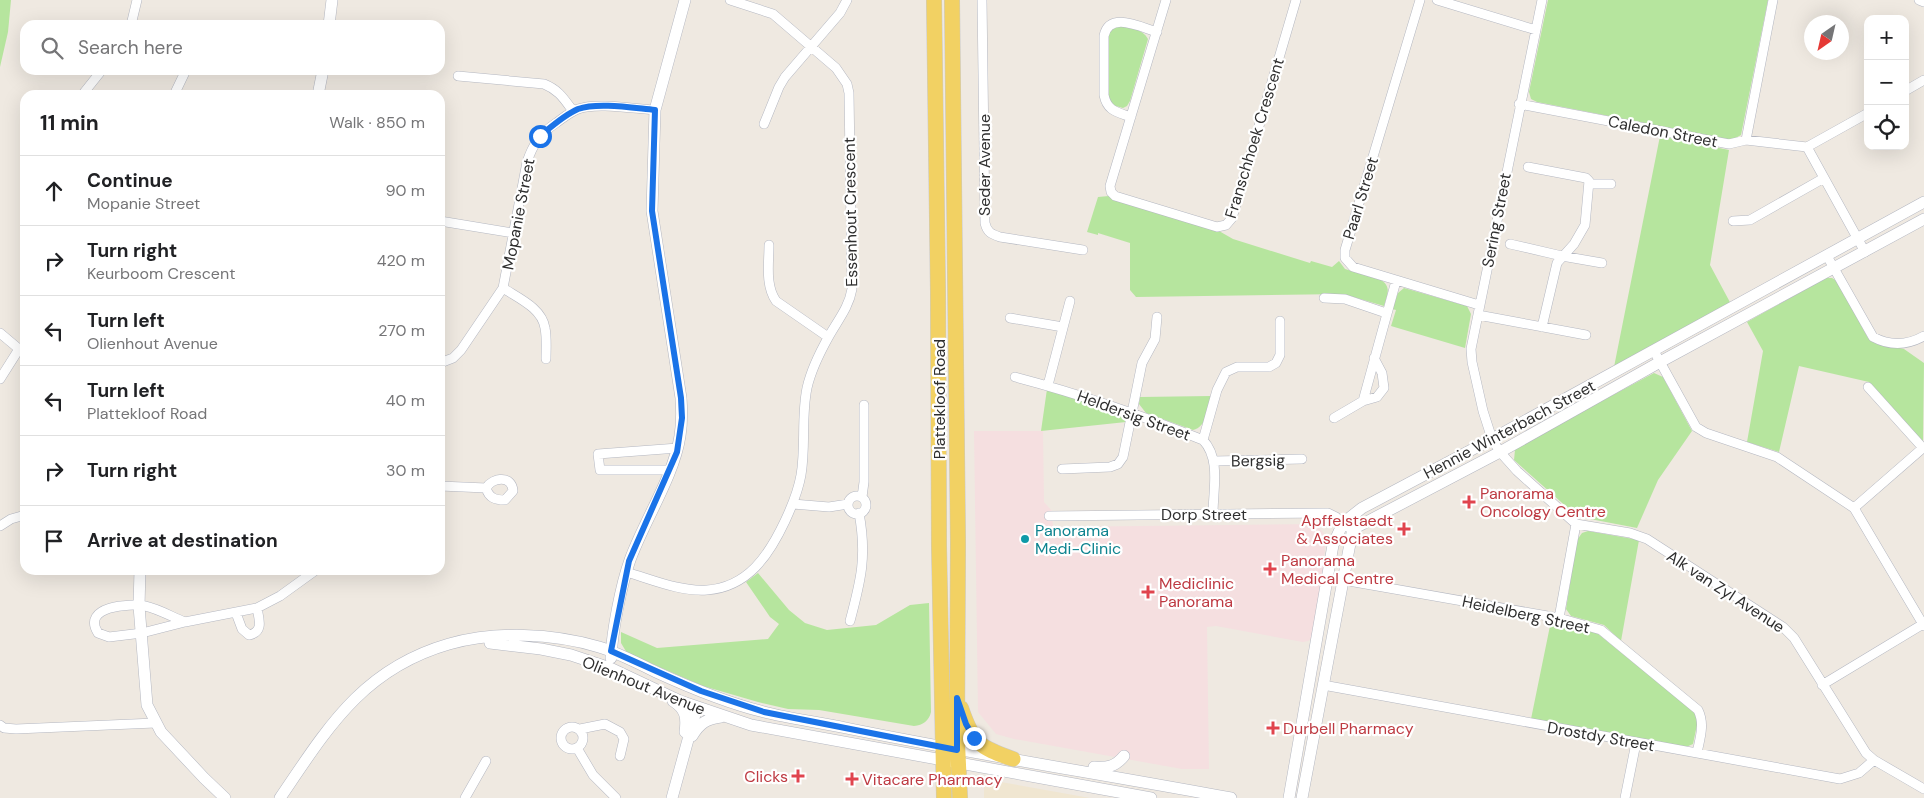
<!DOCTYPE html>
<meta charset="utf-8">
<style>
body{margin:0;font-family:"DM Sans",sans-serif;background:#f2f2f2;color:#202124}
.controls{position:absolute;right:15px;top:15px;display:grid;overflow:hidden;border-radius:10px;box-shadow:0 5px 20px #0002}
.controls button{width:45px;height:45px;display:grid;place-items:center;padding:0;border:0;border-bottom:1px solid #e0e0e0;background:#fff;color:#202124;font:25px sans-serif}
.compass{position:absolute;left:1804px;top:15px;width:45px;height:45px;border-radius:50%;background:#fff;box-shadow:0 5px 20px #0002;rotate:214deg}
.stop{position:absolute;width:15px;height:15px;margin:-11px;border:4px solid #1a73e8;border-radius:50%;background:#fff}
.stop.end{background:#1a73e8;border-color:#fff;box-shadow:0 1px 5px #0008}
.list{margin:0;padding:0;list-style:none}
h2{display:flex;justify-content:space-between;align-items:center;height:65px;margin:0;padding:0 20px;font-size:21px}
h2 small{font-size:16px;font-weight:400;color:#757577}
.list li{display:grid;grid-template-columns:32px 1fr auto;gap:15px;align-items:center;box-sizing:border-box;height:70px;padding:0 20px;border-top:1px solid #e0e0e0}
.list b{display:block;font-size:19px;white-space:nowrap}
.list p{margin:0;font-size:16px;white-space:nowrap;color:#757577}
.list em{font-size:16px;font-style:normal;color:#757577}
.icon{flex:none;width:28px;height:28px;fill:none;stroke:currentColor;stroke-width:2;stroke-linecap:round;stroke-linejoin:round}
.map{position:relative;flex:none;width:1924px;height:798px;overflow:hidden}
.search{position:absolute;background:#fff;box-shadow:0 5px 20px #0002;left:20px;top:20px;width:425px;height:55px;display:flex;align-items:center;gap:12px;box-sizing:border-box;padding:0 18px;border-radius:15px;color:#757577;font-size:19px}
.panel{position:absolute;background:#fff;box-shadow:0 5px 20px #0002;left:20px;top:90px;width:425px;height:485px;border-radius:15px}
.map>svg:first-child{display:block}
</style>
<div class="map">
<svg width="1924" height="798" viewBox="0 0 1924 798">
<rect width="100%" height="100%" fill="#efe9e1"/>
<path fill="#f0e6d1" d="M984,779L1090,798H984Z"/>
<path fill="#f5dfe0" d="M974,431H1043L1044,502L1052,511L1053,527L1316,524L1326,536L1320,600L1312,638L1308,641L1303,642L1216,626L1207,627L1209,769H1182L1014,739L996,734L978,712Z"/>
<path fill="#b6e59e" d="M0,0H11L8,32L0,67Z
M1548,0H1768L1741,135L1732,140L1537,102L1531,99L1529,92Z
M1117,26C1128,26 1143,29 1148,39L1130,101L1127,106L1123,108L1112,105L1107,96V37L1110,30Z
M1660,136L1729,150L1710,265L1732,306L1614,367Z
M1109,196L1112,199L1219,231L1233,239L1310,263L1311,261L1332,267L1339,261L1345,269L1381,280C1392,287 1387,296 1384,306L1343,294L1136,297L1130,290V243L1098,233V235L1087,232L1098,197Z
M1826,278H1832L1837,281L1868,338L1872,341L1904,349L1924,363L1923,441L1920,440L1869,382L1799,366L1779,452L1747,442L1763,351L1747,322Z
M1404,288L1467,306L1471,314L1465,348L1391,326L1396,310L1392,309L1398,293Z
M1654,373L1663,377L1692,431L1658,480L1637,528L1585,518L1570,510L1514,460L1515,450L1520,445Z
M1047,389L1123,414L1126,422L1041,431Z
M1211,396C1208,408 1207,427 1193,430L1146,413L1139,404L1140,397Z
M1588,531L1639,540L1621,641L1604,625L1571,616L1566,609L1577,540L1582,533Z
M758,573L789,610L805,623L827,630L876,625L910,605L929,603L931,712C929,721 923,725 914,726L819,710L788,709L758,702L703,686L627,653L621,643V632L657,648L768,639L779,624L770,617L746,582Z
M1551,621L1597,633L1694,712L1698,720L1693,744L1686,747L1531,719Z"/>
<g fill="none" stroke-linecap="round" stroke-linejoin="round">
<g stroke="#b4b7c1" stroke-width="10">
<path id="minor" d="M982,0L985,223C987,232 991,234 1000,237L1083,250
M1166,0L1110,186L1111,192L1115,196L1217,227L1226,225L1232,218L1296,0
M1420,0L1345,250V258L1353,267L1479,305
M1437,0L1536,30
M1542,0L1471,349L1472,362L1483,411L1492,439L1500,452L1517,471L1576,524L1630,533L1647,539L1783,627L1794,638L1866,753L1874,760L1924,789
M1919,0L1924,2
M131,25L137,0
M458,76L544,84C559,90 564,99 573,111
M1905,91L1924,80
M82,95L102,70
M174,95L186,70
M1519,104L1729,144L1746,140L1807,147
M1131,117C1117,112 1107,111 1104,95V36C1109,11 1140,27 1157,32
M764,124L779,87L785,77L840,13L847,0
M1746,140L1773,0
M1807,147L1865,252
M1807,147L1868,113
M1528,167L1586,178L1589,181L1585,225L1574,244L1557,263L1542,327
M1589,184H1611
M440,221L513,233
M1733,221L1750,220L1824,178
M1510,244L1562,256L1602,263
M769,245C769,263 765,285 776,301L828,337
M1827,256L1873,337C1890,346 1908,345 1924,336
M503,288C518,298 542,308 545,328C547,338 546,349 546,359
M1324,298L1345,299L1386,313
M1478,315L1586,335
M1010,318L1063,327
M0,333L19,349
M1654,351L1696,427L1706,433L1777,457L1854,508L1924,626
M440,363L453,358L461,350L503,288L527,162C533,144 540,134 556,123C563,118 570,112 578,109C597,102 635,109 655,110
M1015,377C1080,394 1141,415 1203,440C1221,459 1213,490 1213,514
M0,379L19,349
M1048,385L1070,301
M1868,387L1923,448
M1363,401L1377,397L1384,388L1382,373L1374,358
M1334,418L1363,401L1396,281
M1203,440L1217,390L1226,372L1237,367H1269L1276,363L1280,355V321
M1214,461L1302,459
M1062,469L1110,467L1118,464L1123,457L1142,363L1155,339L1157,317
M669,470H600L598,454L678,448
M440,486L486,488C493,477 512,475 513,491L505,500C495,500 489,498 486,488
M848 505a9 9 0 1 1 18 0a9 9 0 1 1-18 0Z
M862,497L864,482V405
M793,504L829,507L848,504
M1854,508L1924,447
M1049,516L1328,513L1336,517L1347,527
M0,526L11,519L25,515
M626,572C651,579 680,592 707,590C748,587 769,555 785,521C792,506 798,492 801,475C806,446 801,417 807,388C811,370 820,352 829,336C838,320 849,307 852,289L849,93L847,84L836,68L773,14L730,0
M1343,580L1559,618L1601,630L1698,710C1705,724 1700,738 1697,753
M236,613L242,629L249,635C264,632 259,619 257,608
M1559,618L1576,524
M850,621C861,580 867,556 859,513
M185,622C172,617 159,609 145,606C130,603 81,606 98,633L109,637L142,633L185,622L257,608L280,596L316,570
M1323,685L1840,779L1859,773L1874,760
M1822,685L1923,624
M0,725L4,728L16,729L155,723
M561 738a11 11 0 1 1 22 0a11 11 0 1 1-22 0Z
M580,729L605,724L620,732L624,739L620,756
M577,748L593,775L616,798
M465,798L486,761
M1625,798L1636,743"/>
</g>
<g stroke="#b4b7c1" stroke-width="12">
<path id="tertiary" d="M329,25L332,0
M318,95L323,70
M140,570L139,606L147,705L161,732L204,778L225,798
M490,643L541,649L571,655L610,668L680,701L751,725L1151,798
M611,658C612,632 621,585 630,560C644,521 674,476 680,436C682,423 682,411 681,398L652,211L655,110L685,0
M673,701C686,709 687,718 685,732
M692,736C700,723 706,719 721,717
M1094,767C1107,768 1115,767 1124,756
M280,798C327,729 362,669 449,644C496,631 552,633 599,647C619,653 637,663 656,672C691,688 727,703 764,712C791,719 819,722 846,728C973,754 1102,774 1231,798
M672,798L697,707
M1289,798L1333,545L1343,523L1362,508L1492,439L1924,202
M1302,798L1352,533L1357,527L1500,452L1660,362L1924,219"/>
</g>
<g stroke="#c9c9c9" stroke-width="16">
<path id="primary" d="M934,0L938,292L939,546L944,798
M952,0L958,543L957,732L960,798
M961,708C973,743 978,747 1013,759"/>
</g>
<use href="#minor" stroke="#fff" stroke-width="9"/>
<use href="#tertiary" stroke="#fff" stroke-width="11"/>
<use href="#primary" stroke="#f2d163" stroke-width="15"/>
</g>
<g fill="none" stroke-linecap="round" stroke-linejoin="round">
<path stroke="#1a73e8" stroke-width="6" d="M540,136C551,127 564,115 578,109C598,102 633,108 655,110L652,211L681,398L682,418L677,452L629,561L611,651L701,691L764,712L957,750V698L966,724L974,738"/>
</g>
<g fill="#e0444e" stroke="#fff" stroke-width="2">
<path d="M1466.5 494.5h5v5h5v5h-5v5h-5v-5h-5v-5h5z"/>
<path d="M1401.5 521.5h5v5h5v5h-5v5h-5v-5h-5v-5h5z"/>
<path d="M1267.5 561.5h5v5h5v5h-5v5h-5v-5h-5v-5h5z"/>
<path d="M1145.5 584.5h5v5h5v5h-5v5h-5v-5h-5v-5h5z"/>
<path d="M1270.5 720.5h5v5h5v5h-5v5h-5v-5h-5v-5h5z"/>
<path d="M795.5 768.5h5v5h5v5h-5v5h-5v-5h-5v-5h5z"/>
<path d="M849.5 771.5h5v5h5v5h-5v5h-5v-5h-5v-5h5z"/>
</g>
<circle fill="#0f9aa8" stroke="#fff" stroke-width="2" cx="1025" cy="539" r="5"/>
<g text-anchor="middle" stroke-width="4.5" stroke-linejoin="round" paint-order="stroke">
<g font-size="16" fill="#2e2e2e" stroke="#fff">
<text transform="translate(1663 131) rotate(11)" y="6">Caledon Street</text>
<text transform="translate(1254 138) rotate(-73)" y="6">Franschhoek Crescent</text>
<text transform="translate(984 165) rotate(-90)" y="6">Seder Avenue</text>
<text transform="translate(1360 198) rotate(-73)" y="6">Paarl Street</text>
<text transform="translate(850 212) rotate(-91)" y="6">Essenhout Crescent</text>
<text transform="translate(518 214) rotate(-79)" y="6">Mopanie Street</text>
<text transform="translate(1496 220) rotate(-79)" y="6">Sering Street</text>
<text transform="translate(939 399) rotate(-90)" y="6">Plattekloof Road</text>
<text transform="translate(1134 415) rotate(20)" y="6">Heldersig Street</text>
<text transform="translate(1509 429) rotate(-28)" y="6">Hennie Winterbach Street</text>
<text transform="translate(1258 460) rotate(-1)" y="6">Bergsig</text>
<text x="1204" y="520">Dorp Street</text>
<text transform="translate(1726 591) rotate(33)" y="6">Alk van Zyl Avenue</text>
<text transform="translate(1526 614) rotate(12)" y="6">Heidelberg Street</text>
<text transform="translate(644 685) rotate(22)" y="6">Olienhout Avenue</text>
<text transform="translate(1601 736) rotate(10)" y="6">Drostdy Street</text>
</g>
<g font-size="16" fill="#be3a42" stroke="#fff" text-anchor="start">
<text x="1480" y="499">Panorama<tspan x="1480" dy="18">Oncology Centre</tspan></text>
<text x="1393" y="526" text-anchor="end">Apffelstaedt<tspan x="1393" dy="18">&amp; Associates</tspan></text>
<text x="1281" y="566">Panorama<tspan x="1281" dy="18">Medical Centre</tspan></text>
<text x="1159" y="589">Mediclinic<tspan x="1159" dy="18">Panorama</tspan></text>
<text x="1283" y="734">Durbell Pharmacy</text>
<text x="788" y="782" text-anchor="end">Clicks</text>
<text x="862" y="785">Vitacare Pharmacy</text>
</g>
<g font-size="16" fill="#0d838f" stroke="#fff" text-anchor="start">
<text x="1035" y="536">Panorama<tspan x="1035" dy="18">Medi-Clinic</tspan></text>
</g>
</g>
</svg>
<div class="controls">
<button>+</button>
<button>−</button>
<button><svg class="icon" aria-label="locate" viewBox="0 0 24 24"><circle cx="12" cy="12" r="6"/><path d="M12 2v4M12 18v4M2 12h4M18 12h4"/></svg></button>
</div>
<svg class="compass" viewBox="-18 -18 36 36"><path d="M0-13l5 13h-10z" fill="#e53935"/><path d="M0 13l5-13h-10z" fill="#757577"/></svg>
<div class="stop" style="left:540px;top:136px"></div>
<div class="stop end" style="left:974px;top:738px"></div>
<div class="search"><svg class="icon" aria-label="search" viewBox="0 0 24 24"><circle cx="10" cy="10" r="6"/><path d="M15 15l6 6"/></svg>Search here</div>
<section class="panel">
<h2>11 min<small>Walk · 850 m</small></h2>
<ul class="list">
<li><svg class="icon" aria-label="ahead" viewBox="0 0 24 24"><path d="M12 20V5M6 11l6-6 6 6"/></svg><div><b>Continue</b><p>Mopanie Street</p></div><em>90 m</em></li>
<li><svg class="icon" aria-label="right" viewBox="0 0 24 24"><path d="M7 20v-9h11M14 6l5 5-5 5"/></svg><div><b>Turn right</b><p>Keurboom Crescent</p></div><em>420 m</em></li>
<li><svg class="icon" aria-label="left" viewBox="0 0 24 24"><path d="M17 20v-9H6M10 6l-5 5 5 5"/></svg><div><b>Turn left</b><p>Olienhout Avenue</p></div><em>270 m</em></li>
<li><svg class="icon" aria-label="left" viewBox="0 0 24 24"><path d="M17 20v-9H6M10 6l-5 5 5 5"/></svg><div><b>Turn left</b><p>Plattekloof Road</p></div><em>40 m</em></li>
<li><svg class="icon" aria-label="right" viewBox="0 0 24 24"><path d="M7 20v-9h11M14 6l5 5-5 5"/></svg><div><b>Turn right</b></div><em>30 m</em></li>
<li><svg class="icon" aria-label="arrive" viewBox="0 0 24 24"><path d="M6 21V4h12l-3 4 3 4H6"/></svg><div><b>Arrive at destination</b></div></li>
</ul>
</section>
</div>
